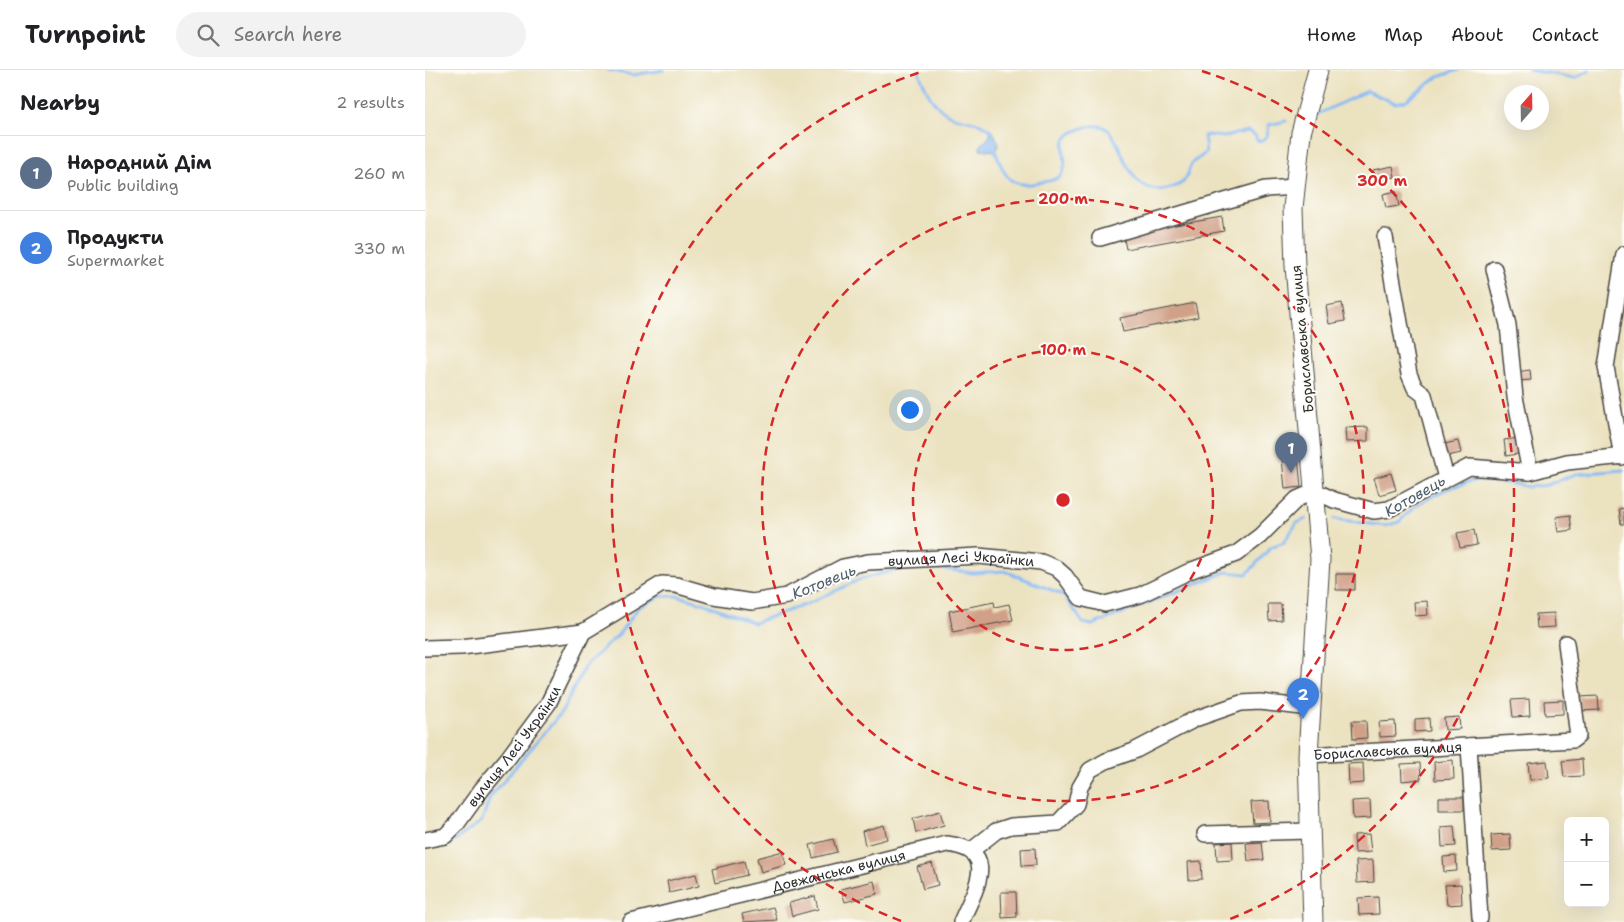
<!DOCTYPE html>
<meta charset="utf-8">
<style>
body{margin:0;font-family:"Shantell Sans",sans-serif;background:#f2f2f2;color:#202124}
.controls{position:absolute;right:15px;bottom:15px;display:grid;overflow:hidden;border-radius:8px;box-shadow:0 5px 20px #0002}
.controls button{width:45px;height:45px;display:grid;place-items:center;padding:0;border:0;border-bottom:1px solid #e0e0e0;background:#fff;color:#202124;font:25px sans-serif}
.compass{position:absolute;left:1079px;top:15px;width:45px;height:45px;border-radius:50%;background:#fff;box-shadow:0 5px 20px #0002;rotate:20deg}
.you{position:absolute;left:484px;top:339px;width:18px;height:18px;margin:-12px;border:4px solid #fff;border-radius:50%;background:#1a73e8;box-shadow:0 0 0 8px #1a73e833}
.badge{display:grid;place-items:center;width:32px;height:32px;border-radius:50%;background:#111827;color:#fff;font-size:16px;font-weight:700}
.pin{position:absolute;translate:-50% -41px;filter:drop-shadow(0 1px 2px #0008)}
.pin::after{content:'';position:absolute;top:26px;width:18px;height:15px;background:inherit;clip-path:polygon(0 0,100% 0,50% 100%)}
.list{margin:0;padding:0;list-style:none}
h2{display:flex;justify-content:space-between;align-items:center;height:65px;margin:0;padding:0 20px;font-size:21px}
h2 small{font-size:16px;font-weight:400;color:#757577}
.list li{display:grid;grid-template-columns:32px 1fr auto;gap:15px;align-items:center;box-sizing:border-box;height:75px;padding:0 20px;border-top:1px solid #e0e0e0}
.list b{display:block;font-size:19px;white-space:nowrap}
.list p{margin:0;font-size:16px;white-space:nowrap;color:#757577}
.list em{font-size:16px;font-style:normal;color:#757577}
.icon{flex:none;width:28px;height:28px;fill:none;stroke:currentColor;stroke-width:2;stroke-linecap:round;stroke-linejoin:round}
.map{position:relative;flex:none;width:1199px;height:852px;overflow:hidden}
header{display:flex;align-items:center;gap:30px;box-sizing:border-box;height:70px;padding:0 25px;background:#fff;border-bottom:1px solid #e0e0e0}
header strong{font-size:24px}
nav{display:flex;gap:28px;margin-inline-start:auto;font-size:18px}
.search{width:350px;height:45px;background:#f2f2f2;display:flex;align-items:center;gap:12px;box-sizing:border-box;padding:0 18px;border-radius:28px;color:#757577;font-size:19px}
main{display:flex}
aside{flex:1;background:#fff}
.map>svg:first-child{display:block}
</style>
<header>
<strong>Turnpoint</strong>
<div class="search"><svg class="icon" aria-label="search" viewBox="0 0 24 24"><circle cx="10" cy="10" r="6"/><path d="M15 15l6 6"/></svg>Search here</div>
<nav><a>Home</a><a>Map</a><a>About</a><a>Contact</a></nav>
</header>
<main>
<aside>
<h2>Nearby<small>2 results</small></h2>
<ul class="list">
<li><span class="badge" style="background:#5c6f8a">1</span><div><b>Народний Дім</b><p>Public building</p></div><em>260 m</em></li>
<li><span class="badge" style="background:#3f7fe0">2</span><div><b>Продукти</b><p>Supermarket</p></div><em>330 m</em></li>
</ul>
</aside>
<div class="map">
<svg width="1199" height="852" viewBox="0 0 1199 852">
<rect width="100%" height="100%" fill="#fdfcf7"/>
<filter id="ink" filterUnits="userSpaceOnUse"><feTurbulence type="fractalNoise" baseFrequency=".02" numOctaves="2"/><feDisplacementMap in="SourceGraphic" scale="10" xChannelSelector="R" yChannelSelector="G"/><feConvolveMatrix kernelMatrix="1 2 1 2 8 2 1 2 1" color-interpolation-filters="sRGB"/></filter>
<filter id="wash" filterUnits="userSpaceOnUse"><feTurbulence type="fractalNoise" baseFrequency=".0096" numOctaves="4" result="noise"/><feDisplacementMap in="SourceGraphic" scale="20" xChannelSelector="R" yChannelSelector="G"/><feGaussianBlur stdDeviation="1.12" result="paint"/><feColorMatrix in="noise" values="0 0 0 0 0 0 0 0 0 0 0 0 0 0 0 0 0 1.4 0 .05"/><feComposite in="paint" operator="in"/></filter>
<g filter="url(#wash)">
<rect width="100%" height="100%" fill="#ebe2c0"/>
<path fill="#87baf4" stroke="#597290" d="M567,60L574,73L571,81L555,79L556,75L564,67Z"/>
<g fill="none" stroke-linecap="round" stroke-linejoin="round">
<path stroke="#87baf4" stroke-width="3" d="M183,0L208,5L239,0
M493,0C500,17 507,36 524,45C536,51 561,50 567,63
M1104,0L1150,8L1164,0
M893,44L942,21L970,33L980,31L1013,7L1033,0
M570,79C579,108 586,120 617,112C624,111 633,110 637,103C643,93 637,83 639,73C641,61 664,55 675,56C700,60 697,128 741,119C747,118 753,116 758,112C764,107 763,98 768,92C783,82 782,85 779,66L782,65L799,67L822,61L830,65L832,70L836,71L842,66L844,55L861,51
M910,449L960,456L974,452L991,435L1022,419L1047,411H1071L1104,417L1122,415L1151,404L1199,400
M495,496L548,503L580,501L639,525L658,553L667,555L801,502L822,504L846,477L859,472L872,453L881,449
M10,775L25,774L57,751L65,727L137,642L160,596L194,564L213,538L235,526H253L278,533L329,553L382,534L436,509L487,496"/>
</g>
<g id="blocks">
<path fill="#d1a089" d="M968,96L970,107L950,111L948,100Z
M971,121L974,136L961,138L958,124Z
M797,147L799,161L701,179L698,164Z
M770,233L773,247L698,262L695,248Z
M917,233L920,251L904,254L901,236Z
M1105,300L1106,310L1092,311L1091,302Z
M943,357V371L921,372L920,358Z
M1094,368L1097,383L1081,386L1079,370Z
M1033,371L1036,383L1018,387L1015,375Z
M873,387L876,417L860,419L857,388Z
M966,403L971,420L954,425L949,408Z
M1199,438V454H1196L1194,439Z
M1145,445L1147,460L1133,462L1131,447Z
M1049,460L1052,475L1035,478L1032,463Z
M911,504H930V520H911Z
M1002,531L1003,545L990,546L989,532Z
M569,532L570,537L584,534L588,550L528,562L524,541Z
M843,534H856L857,550L844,551Z
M1129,543L1130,557L1112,558L1111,544Z
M1173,626L1174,640L1155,641L1154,627Z
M1104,629L1105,646L1088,647L1086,630Z
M1138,630V644L1120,645L1119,631Z
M1034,647L1035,659L1020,660L1019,648Z
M1004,648L1005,661L990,662V649Z
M927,651H941L942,668L928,669Z
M970,651L971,666L955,667L954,652Z
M1157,689L1158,706L1139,707L1137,691Z
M1028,690L1029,709L1010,710L1009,692Z
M1122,691L1124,708L1105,710L1103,693Z
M938,693L939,713L924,714L923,694Z
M995,693L996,709L977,711L976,694Z
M1014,727H1039V740H1014Z
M945,730L946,748L928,749L927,731Z
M844,731L845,752L828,753L826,732Z
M515,741L519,755L491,763L488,749Z
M459,755L462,769L440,775L437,761Z
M1029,756L1031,776L1017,777L1016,757Z
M944,764L946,782L930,783L929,765Z
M1085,764L1086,780L1067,781L1066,765Z
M408,769L412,782L388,788L385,775Z
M807,772L808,790L792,791L791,773Z
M837,772L839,790L823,791L821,773Z
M610,778L611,795L597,796L596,779Z
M358,781L361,795L336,802L332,788Z
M1031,786L1032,801L1019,802L1018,787Z
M948,790L949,812L932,813L931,791Z
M319,791L322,805L290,813L287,799Z
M776,791L777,809L764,810L763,792Z
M507,793L513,815L498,819L492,797Z
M271,804L274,816L244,823L242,811Z
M449,811L452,824L420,832L416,819Z
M1036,814L1037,834L1022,835L1020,815Z
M576,822H591L592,847L577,848Z
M390,826L393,839L367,846L364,833Z
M953,827L954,844L934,845L933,828Z
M348,837L352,850L319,852L317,844Z"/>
</g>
</g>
<g filter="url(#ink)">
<use href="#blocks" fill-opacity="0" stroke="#484641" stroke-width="1"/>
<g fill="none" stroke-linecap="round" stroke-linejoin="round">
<g stroke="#484641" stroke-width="18">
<g id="minor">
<path d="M960,167L984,304L990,318L999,325L1021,408"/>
<path d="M675,168L841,119L870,117"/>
<path d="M1069,199L1083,255L1090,327L1105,402"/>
<path d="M1197,387L1181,297L1199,184"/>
<path d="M0,578L36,577L158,562"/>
<path d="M1044,676L1055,848"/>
<path id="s1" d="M883,685L1148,670L1153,666L1141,573"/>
<path d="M780,764L884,761"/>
<path id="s2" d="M0,770L20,766L31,755L57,719L83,688L123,634L158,562L237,514L251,515L289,526L327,532L362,526L418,497L443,492L553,486L616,492L631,498L640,506L656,528L680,534L715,525L767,500L811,484L835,466L872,429L890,421L909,430L949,441L964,439L1044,397L1105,402L1142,392L1199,386"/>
<path d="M547,780L571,761L586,756L633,753L651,734L655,717L665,700L681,691L709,681L770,649L816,633L835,632L885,638"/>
<path id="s3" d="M206,852L522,774C576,780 550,819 536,852"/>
</g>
</g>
<g stroke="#484641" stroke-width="21">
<path id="major" d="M888,852L883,685L895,489L870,196L868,138L876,63L893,0"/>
</g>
<use href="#minor" stroke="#fff" stroke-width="15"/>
<use href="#major" stroke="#fff" stroke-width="19"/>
</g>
</g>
<g fill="none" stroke="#d62828" stroke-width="2.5" stroke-dasharray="9 6">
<circle cx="638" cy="430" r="150"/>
<circle cx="638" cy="430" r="301"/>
<path d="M476 851A451 451 0 0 1 499 1M777 1A451 451 0 0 1 800 851"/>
</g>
<g text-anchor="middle" stroke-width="4" stroke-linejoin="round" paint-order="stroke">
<g font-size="14" fill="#2b2b2b" stroke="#fdfcf7">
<text transform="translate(877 269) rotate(-95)" y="5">Бориславська вулиця</text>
<text dy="5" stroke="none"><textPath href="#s2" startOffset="670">вулиця Лесі Українки</textPath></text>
<text dy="5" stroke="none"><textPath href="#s2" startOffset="134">вулиця Лесі Українки</textPath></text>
<text dy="5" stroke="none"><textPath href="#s1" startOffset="80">Бориславська вулиця</textPath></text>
<text dy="5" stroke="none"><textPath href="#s3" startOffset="214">Довжанська вулиця</textPath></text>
</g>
<g font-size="15" font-style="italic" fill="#4b5d71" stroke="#fdfcf7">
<text transform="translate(990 426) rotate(-30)" y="5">Котовець</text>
<text transform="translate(399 512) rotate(-22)" y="5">Котовець</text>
</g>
</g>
<circle cx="638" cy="430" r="8" fill="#d62828" stroke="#fdfcf7" stroke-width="2.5"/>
<g font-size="15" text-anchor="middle" font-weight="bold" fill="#d62828" stroke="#fdfcf7" stroke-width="4" stroke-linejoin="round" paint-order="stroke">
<text x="957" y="116">300 m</text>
<text x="638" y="134">200 m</text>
<text x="638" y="285">100 m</text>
</g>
</svg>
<div class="controls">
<button>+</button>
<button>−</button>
</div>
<svg class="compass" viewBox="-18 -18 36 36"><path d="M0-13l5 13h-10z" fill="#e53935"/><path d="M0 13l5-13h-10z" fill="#757577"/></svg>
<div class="you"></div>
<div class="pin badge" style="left:866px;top:403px;background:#5c6f8a">1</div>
<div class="pin badge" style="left:878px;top:649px;background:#3f7fe0">2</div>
</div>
</main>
